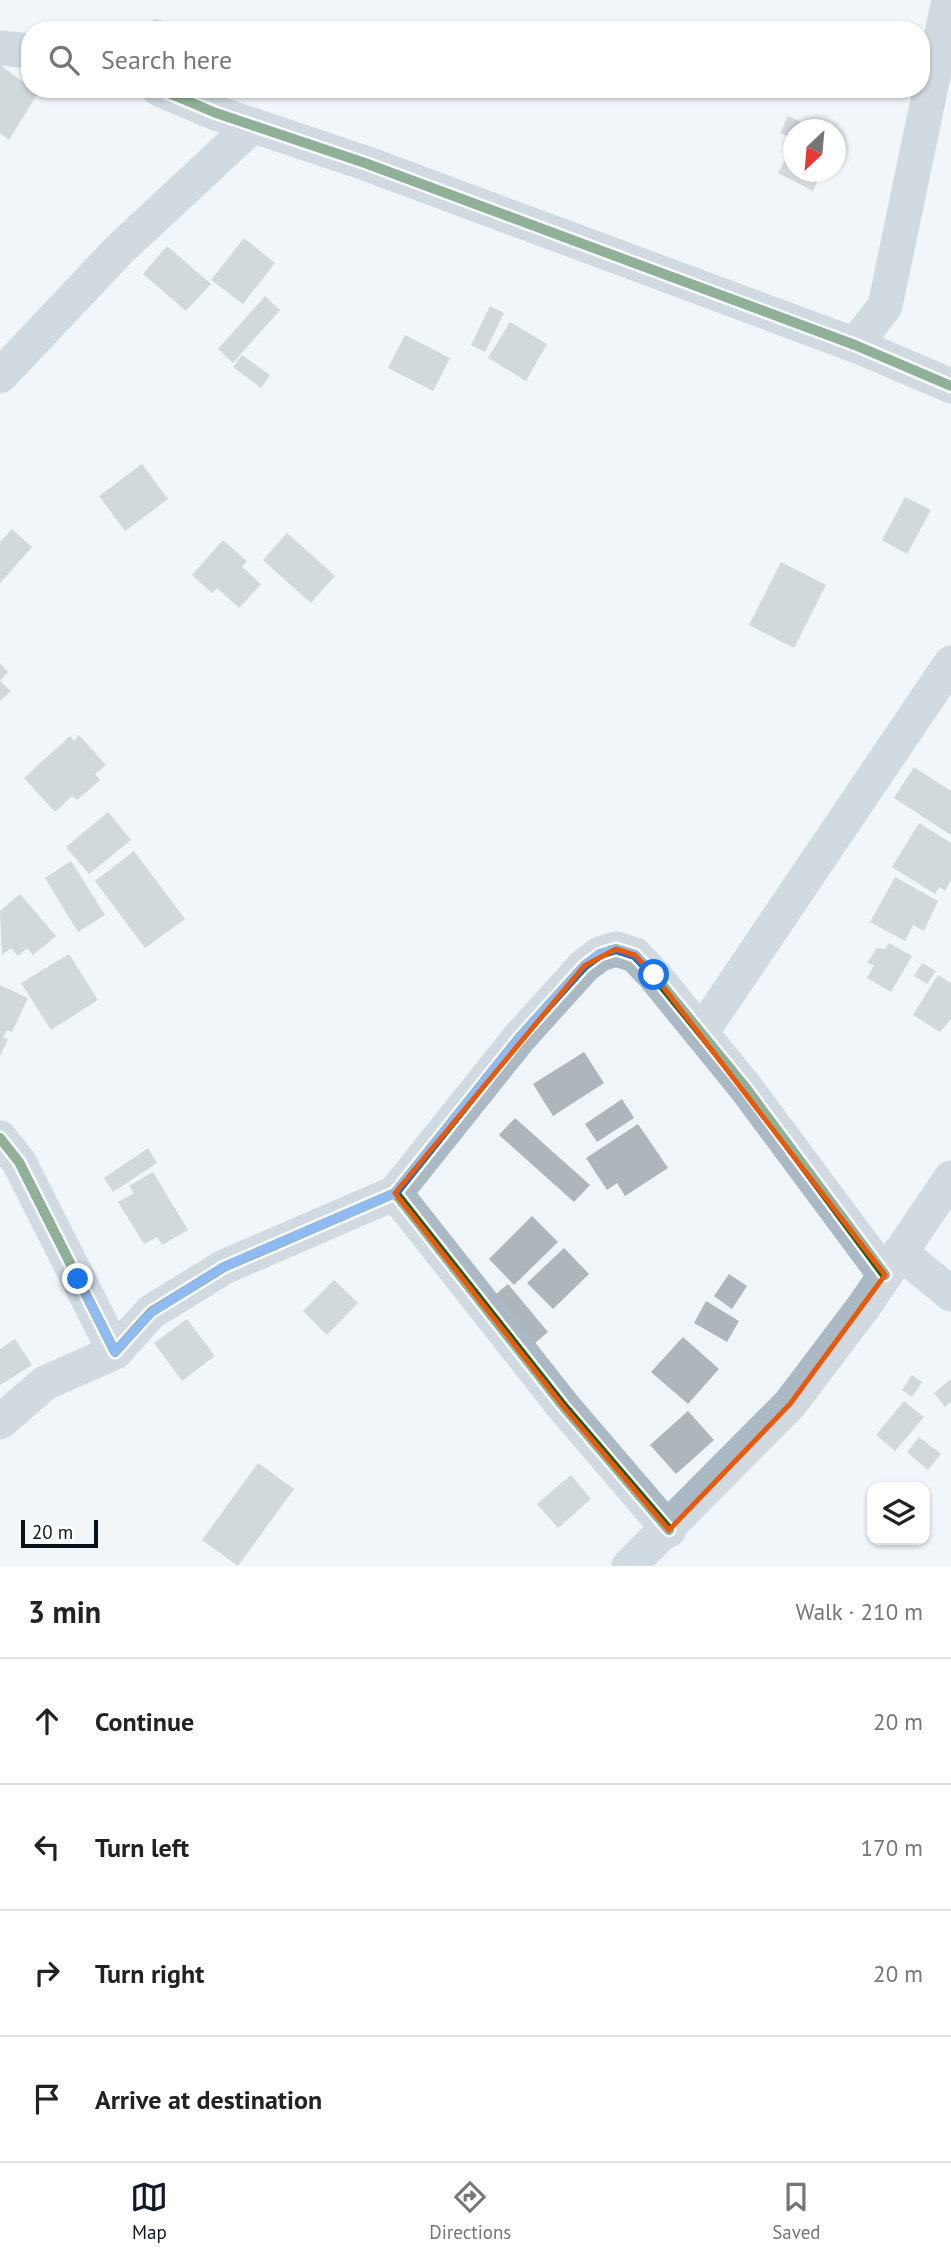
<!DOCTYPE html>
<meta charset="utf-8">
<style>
body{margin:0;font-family:"PT Sans",sans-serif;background:#f6f6f6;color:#222}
.controls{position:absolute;right:21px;bottom:21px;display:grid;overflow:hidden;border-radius:14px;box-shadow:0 2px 5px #0004}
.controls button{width:63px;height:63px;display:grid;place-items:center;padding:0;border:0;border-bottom:2px solid #e0e0e0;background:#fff;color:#222;font:35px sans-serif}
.compass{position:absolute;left:783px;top:119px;width:63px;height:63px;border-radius:50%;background:#fff;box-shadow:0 2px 5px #0004;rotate:206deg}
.scale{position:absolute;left:21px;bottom:18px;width:77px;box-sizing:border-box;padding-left:7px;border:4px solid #091219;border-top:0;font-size:19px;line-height:24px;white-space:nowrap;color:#091219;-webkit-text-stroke:5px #fff;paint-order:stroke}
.stop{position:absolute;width:21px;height:21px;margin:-16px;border:5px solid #1a73e8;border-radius:50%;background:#fff}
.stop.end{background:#1a73e8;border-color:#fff;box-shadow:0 2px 7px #0008}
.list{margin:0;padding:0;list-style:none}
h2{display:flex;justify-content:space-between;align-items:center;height:91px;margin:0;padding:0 28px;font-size:30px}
h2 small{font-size:23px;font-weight:400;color:#767676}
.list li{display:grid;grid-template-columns:46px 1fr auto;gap:21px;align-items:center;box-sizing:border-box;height:126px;padding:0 28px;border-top:2px solid #e0e0e0}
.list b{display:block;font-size:26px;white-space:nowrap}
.list em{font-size:23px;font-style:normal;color:#767676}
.icon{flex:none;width:38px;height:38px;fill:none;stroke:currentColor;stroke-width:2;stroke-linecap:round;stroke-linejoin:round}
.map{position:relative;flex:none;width:951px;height:1566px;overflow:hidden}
.search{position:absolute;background:#fff;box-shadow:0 2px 5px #0004;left:21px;right:21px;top:21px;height:77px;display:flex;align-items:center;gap:18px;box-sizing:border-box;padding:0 24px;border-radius:28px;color:#767676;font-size:26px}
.sheet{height:595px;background:#fff}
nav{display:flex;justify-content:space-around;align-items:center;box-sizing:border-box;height:98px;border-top:2px solid #e0e0e0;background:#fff;font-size:19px;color:#767676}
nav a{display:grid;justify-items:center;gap:4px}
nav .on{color:#111827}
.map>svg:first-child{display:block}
</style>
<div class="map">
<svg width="951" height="1566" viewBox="0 0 951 1566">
<rect width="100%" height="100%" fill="#f0f5fa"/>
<path fill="#aeb5bb" d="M154,19L200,28V30H152Z
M0,65L38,93L9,140L0,133Z
M788,116L818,130H794V139L780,133Z
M794,142V172H822L813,191L778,173Z
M244,238L275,263L243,304L211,280Z
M167,246L211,284L186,311L143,274Z
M265,296L280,310L233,363L218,349Z
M490,306L504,313L485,352L471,345Z
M510,322L547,344L526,381L488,358Z
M405,335L450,358L433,391L388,368Z
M242,355L270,375L261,388L233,367Z
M142,464L168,499L125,531L99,496Z
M905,497L931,510L907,554L882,540Z
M12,529L32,547L0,583V542Z
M287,533L335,576L311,603L263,560Z
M223,540L247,561L242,567L261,584L239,608L217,588L212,593L192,575Z
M781,562L826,585L794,648L749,625Z
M0,663L8,672L0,681L11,691L0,701Z
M79,735L106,765L95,774L100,780L77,800L72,796L55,812L24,778L70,736L74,741Z
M914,767L951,791V835L894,798Z
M108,812L131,840L89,874L66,847Z
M919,823L951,843V880L945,891L939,887L935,894L892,867Z
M134,851L185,919L145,948L95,881Z
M71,861L105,915L78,932L45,878Z
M895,877L938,901L924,931L913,925L905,941L870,922Z
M20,894L56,936L33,955L27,948L18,956L11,948L2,955L0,911Z
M889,943L912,956L891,992L867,978L874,965L867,963L877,948L885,949Z
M69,954L98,1000L51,1030L21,983Z
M922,963L936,971L927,984L914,976Z
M938,975L951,983V1019L940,1032L913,1015Z
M0,985L28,998L12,1032L7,1030L3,1037L8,1039L0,1056Z
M584,1052L604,1083L553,1116L533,1084Z
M622,1099L634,1118L597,1142L585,1124Z
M515,1118L590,1185L574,1202L499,1135Z
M638,1124L668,1168L625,1196L617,1183L607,1190L586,1158Z
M148,1148L157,1163L113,1192L104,1178Z
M153,1172L188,1230L162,1245L157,1237L144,1244L118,1202L134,1193L129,1186Z
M532,1216L558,1242L514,1285L489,1259Z
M564,1248L589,1274L553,1309L527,1283Z
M729,1274L747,1286L732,1309L714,1296Z
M334,1280L358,1303L327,1335L303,1311Z
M508,1284L548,1332L530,1347L490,1299Z
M706,1301L739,1321L727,1342L694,1323Z
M187,1319L215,1356L182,1381L154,1343Z
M683,1337L719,1369L688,1404L651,1372Z
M15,1339L32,1365L0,1385V1349Z
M912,1375L922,1382L912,1397L902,1390Z
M951,1379V1402L945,1407L934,1393Z
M904,1401L924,1417L895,1451L876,1435Z
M688,1411L714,1440L676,1474L650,1445Z
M919,1437L941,1454L928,1470L907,1452Z
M258,1463L294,1489L238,1566L202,1540Z
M571,1475L591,1499L558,1528L537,1504Z"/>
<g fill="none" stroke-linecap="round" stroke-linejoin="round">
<path stroke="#aab9c4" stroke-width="35" d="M0,48L30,51
M159,89L216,113L365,163L855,345L951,386
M855,345L885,306L949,0
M0,376L120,249L253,125
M701,1033L951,663
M0,1138L19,1162L115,1352L151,1312L224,1267L395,1193L563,1406L669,1530
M395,1193L519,1038L584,966L600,954L616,949L635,955L654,975L746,1088L885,1275
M900,1252L951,1294
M0,1422L45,1383L115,1352
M629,1566L790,1404L864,1306L951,1178"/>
<g stroke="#fff" stroke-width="15">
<path id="cycleway" d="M159,89L216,113L365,163L855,345L951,386
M0,1138L19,1162L115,1352L151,1312L224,1267L395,1193L563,1406L669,1530
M395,1193L519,1038L584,966L600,954L616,949L635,955L654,975L746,1088L885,1275"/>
</g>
<use href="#cycleway" stroke="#1b5e20" stroke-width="10"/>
</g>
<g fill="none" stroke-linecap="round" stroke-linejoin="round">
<path stroke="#1a73e8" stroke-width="9" d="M78,1279L115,1352L152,1312L223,1267L395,1193L519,1038L584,966L600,954L616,949L635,955L654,975"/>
</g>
<path d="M0 0H951V1566H0ZM616,949L635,955L654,975L885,1275L790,1404L669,1530L563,1406L395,1193L584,966Z" fill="#f0f5fa" fill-opacity=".55" fill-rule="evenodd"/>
<path fill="none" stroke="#e8590c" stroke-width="5" stroke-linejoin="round" d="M616,949L635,955L654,975L885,1275L790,1404L669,1530L563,1406L395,1193L584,966Z"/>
</svg>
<div class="controls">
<button><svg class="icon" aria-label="layers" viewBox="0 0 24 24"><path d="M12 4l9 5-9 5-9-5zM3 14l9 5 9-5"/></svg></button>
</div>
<svg class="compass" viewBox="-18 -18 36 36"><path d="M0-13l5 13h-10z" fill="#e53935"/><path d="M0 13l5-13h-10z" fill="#767676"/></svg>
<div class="scale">20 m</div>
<div class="stop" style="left:654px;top:975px"></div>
<div class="stop end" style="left:78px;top:1279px"></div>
<div class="search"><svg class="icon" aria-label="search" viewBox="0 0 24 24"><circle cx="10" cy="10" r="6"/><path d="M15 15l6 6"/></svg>Search here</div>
</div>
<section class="sheet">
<h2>3 min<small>Walk · 210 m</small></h2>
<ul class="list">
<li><svg class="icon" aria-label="ahead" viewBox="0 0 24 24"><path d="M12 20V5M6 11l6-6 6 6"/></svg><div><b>Continue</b></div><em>20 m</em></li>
<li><svg class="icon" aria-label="left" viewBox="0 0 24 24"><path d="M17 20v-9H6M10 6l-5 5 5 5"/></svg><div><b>Turn left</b></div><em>170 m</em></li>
<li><svg class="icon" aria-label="right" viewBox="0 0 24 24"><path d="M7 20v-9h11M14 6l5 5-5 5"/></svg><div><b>Turn right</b></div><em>20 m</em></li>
<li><svg class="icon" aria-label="arrive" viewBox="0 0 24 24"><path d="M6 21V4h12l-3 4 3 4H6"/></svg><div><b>Arrive at destination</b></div></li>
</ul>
</section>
<nav>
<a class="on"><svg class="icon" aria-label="map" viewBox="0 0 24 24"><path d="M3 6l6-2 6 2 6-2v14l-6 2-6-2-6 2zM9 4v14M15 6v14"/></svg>Map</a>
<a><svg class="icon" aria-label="directions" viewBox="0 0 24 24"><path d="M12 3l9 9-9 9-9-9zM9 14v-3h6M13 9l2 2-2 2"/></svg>Directions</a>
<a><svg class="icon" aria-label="saved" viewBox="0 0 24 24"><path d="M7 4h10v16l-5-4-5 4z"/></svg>Saved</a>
</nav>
